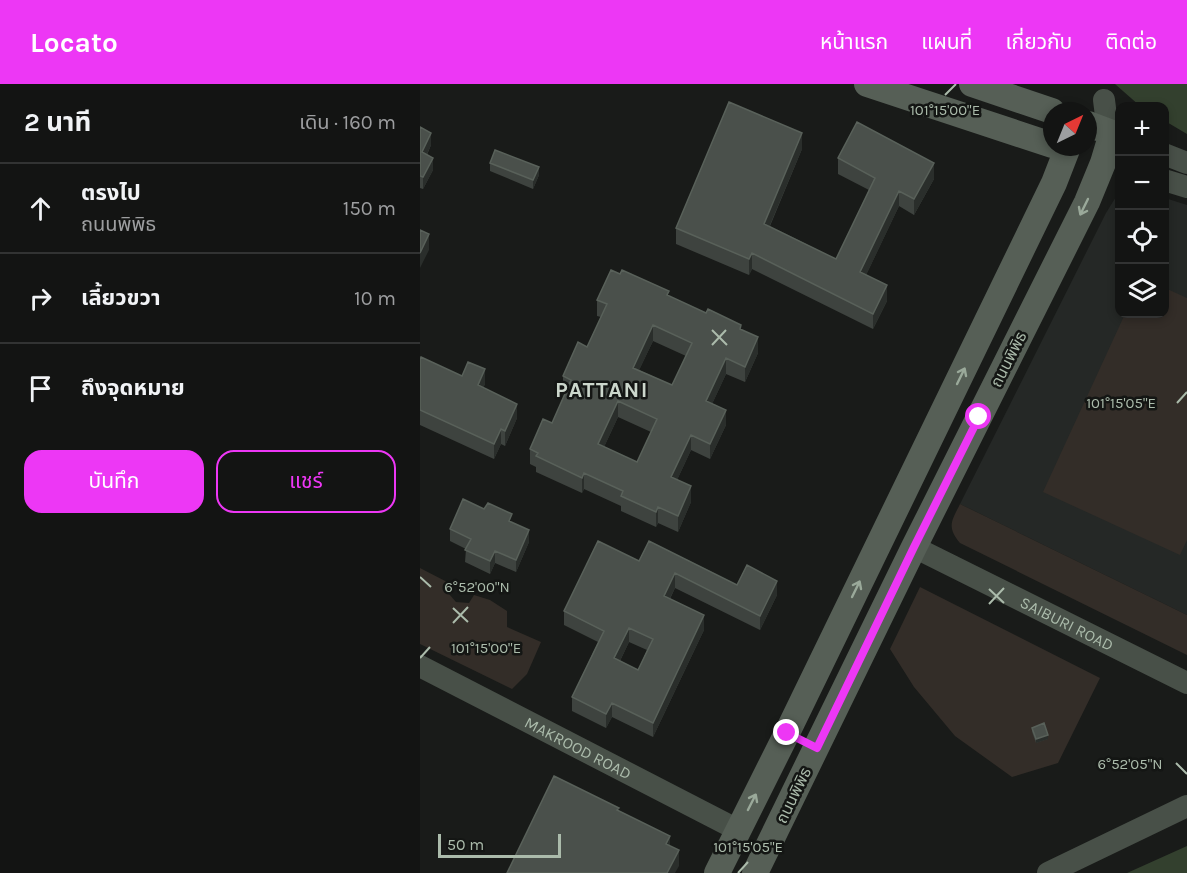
<!DOCTYPE html>
<html lang="th">
<meta charset="utf-8">
<style>
body{margin:0;font-family:Karla,"Noto Sans Thai",sans-serif;background:#202121;color:#f1f3f6}
.controls{position:absolute;right:18px;top:18px;display:grid;overflow:hidden;border-radius:12px;box-shadow:0 3px 9px #0003}
.controls button{width:54px;height:54px;display:grid;place-items:center;padding:0;border:0;border-bottom:2px solid #323333;background:#131413;color:#f1f3f6;font:30px sans-serif}
.compass{position:absolute;left:623px;top:18px;width:54px;height:54px;border-radius:50%;background:#131413;box-shadow:0 3px 9px #0003;rotate:43deg}
.scale{position:absolute;left:18px;bottom:15px;width:123px;box-sizing:border-box;padding-left:6px;border:3px solid #abbbab;border-top:0;font-size:16px;line-height:21px;white-space:nowrap;color:#abbbab;-webkit-text-stroke:4px #141614;paint-order:stroke}
.stop{position:absolute;width:18px;height:18px;margin:-14px;border:4px solid #ed37f5;border-radius:50%;background:#fff}
.stop.end{background:#ed37f5;border-color:#fff;box-shadow:0 2px 6px #0008}
.list{margin:0;padding:0;list-style:none}
h2{display:flex;justify-content:space-between;align-items:center;height:78px;margin:0;padding:0 24px;font-size:26px}
h2 small{font-size:20px;font-weight:400;color:#9d9ea0}
.list li{display:grid;grid-template-columns:39px 1fr auto;gap:18px;align-items:center;box-sizing:border-box;height:90px;padding:0 24px;border-top:2px solid #323333}
.list b{display:block;font-size:22px;white-space:nowrap}
.list p{margin:0;font-size:20px;white-space:nowrap;color:#9d9ea0}
.list em{font-size:20px;font-style:normal;color:#9d9ea0}
.actions{display:flex;gap:12px;padding:18px 24px}
.actions a{flex:1;padding:14px 0;border:2px solid #ed37f5;border-radius:18px;text-align:center;font-size:21px;color:#ed37f5}
.actions .main{background:#ed37f5;color:#fff}
.icon{flex:none;width:33px;height:33px;fill:none;stroke:currentColor;stroke-width:2;stroke-linecap:round;stroke-linejoin:round}
.map{position:relative;flex:none;width:767px;height:789px;overflow:hidden}
header{display:flex;align-items:center;gap:36px;box-sizing:border-box;height:84px;padding:0 30px;background:#ed37f5;color:#fff}
header strong{font-size:28px}
nav{display:flex;gap:33px;margin-inline-start:auto;font-size:21px}
main{display:flex}
aside{flex:1;background:#131413}
.map>svg:first-child{display:block}
</style>
<header>
<strong>Locato</strong>
<nav><a>หน้าแรก</a><a>แผนที่</a><a>เกี่ยวกับ</a><a>ติดต่อ</a></nav>
</header>
<main>
<aside>
<h2>2 นาที<small>เดิน · 160 m</small></h2>
<ul class="list">
<li><svg class="icon" aria-label="ahead" viewBox="0 0 24 24"><path d="M12 20V5M6 11l6-6 6 6"/></svg><div><b>ตรงไป</b><p>ถนนพิพิธ</p></div><em>150 m</em></li>
<li><svg class="icon" aria-label="right" viewBox="0 0 24 24"><path d="M7 20v-9h11M14 6l5 5-5 5"/></svg><div><b>เลี้ยวขวา</b></div><em>10 m</em></li>
<li><svg class="icon" aria-label="arrive" viewBox="0 0 24 24"><path d="M6 21V4h12l-3 4 3 4H6"/></svg><div><b>ถึงจุดหมาย</b></div></li>
</ul>
<div class="actions"><a class="main">บันทึก</a><a>แชร์</a></div>
</aside>
<div class="map">
<svg width="767" height="789" viewBox="0 0 767 789">
<rect width="100%" height="100%" fill="#191b19"/>
<path fill="#252826" d="M699,108L700,230H744L745,114L767,121V531L540,420L686,129Z"/>
<path fill="#332d28" d="M745,204L767,214V456L760,471L623,408L705,230H744Z
M540,420L767,531V571L540,459C527,443 531,438 540,420Z
M0,484L29,499V510L36,518L49,519L54,511L70,516L87,527V543L121,558L107,590L92,605L0,560Z
M500,503L680,594L638,679L592,693L535,652L494,603L470,565Z"/>
<path fill="#33402e" d="M695,0H767V50L745,37L744,22H720Z
M767,762V789H707Z"/>
<g fill="none" stroke-linecap="round" stroke-linejoin="round">
<g stroke="#485048" stroke-width="22">
<path d="M684,16L686,32L692,49L700,52"/>
<path d="M744,70L767,79"/>
<path d="M744,96L767,103"/>
<path id="s1" d="M494,463L767,599"/>
<path id="s2" d="M0,582L318,746"/>
<path d="M628,789L767,722"/>
</g>
<path stroke="#565f56" stroke-width="26" d="M447,0L632,61
M552,0L632,27
M297,789L367,649L634,99L648,63
M335,789L494,463L667,118L683,79L692,49L668,40"/>
</g>
<path fill="#3e433f" fill-rule="evenodd" d="M0,43L11,61L7,71L13,86L3,105L0,104Z
M382,65L350,142L416,175L449,106L418,90V74L514,95L494,131L479,122L446,191L467,217L453,245L332,185L329,191L256,160V144Z
M70,79L119,91L113,105L70,87Z
M249,212L321,246L338,269L325,298L306,290L292,320L306,341L290,375L271,366L257,396L271,418L258,448L238,439L236,443L201,427V422L164,405L162,409L116,388V383L110,380V365L132,339L145,309L143,308V292L167,263L181,233L177,232V216ZM233,257L266,272L252,301L219,286ZM198,333L231,348L217,378L184,363Z
M0,276L65,300L63,304L97,334L85,362L81,360L74,375L0,341Z
M92,438L109,458L96,488L75,479L70,490L45,478L46,465L30,457V445Z
M219,477L357,511L340,546L255,504L250,515L284,546L233,653L192,633L186,644L152,627V613L178,558L144,541V527ZM209,558L227,566L218,586L200,577Z
M612,644L628,655L616,659L612,648Z"/>
<path fill="#2a2e2b" d="M11,49V61L2,81V68Z
M382,49V65L344,155V140Z
M13,74V86L3,105V93Z
M514,79V95L494,131V115Z
M119,83V91L113,105V96Z
M479,107V122L440,204V188Z
M9,150V166L0,184V169Z
M332,169V185L329,191V175Z
M467,201V217L453,245V230Z
M233,241V257L213,299V284Z
M338,253V269L325,298V283Z
M306,274V290L286,333V317Z
M65,285V300L58,316V301Z
M198,317V333L178,376V360Z
M97,320V334L85,362V347Z
M306,326V341L290,375V360Z
M81,345V360L74,375V360Z
M271,351V366L251,409V393Z
M164,389V405L162,409V394Z
M271,402V418L258,448V432Z
M238,423V439L236,443V428Z
M109,446V458L96,488V476Z
M75,467V479L70,490V477Z
M255,489V504L244,526V512Z
M357,497V511L340,546V532Z
M284,531V546L233,653V639Z
M209,544V558L194,589V574Z
M192,619V633L186,644V630Z
M628,651V655L616,659V655Z
M250,752V768L246,760Z
M259,766V782L255,789H247Z"/>
<path fill="#4a504b" stroke="#59615a" stroke-width="1.5" fill-rule="evenodd" d="M309,18L382,49L344,140L416,175L455,94L418,74L437,38L514,79L494,115L479,107L440,188L467,201L453,230L332,169L329,175L256,144Z
M0,43L11,49L2,68L13,74L3,93L0,92Z
M75,66L119,83L113,96L70,79Z
M0,146L9,150L0,169Z
M191,186L200,190L202,186L249,207L247,211L286,229L288,225L321,241L320,245L338,253L325,283L306,274L286,317L306,326L290,360L271,351L251,393L271,402L258,432L238,423L236,428L201,412L203,407L164,389L162,394L116,372L118,369L110,365L123,335L132,339L151,296L143,292L158,258L167,263L187,220L177,216ZM233,241L272,259L252,301L213,284ZM198,317L237,335L217,378L178,360Z
M1,273L42,292L48,278L65,285L58,301L97,320L85,347L81,345L74,360L0,326V276Z
M43,415L64,425L68,419L92,430L89,437L109,446L96,476L75,467L70,477L45,466L51,455L30,445Z
M178,457L219,477L229,457L317,501L327,481L357,497L340,532L255,489L244,512L284,531L233,639L192,619L186,630L152,613L184,547L144,527ZM209,544L233,555L218,586L194,574Z
M624,639L628,651L616,655L612,644Z
M134,692L199,724L197,726L250,752L246,760L259,766L247,789H87Z"/>
<defs><path id="oneway-shaft" d="M-6 0H5M1.5-3L5.5 0L1.5 3" fill="none" stroke-width="1.6" stroke-linecap="round" stroke-linejoin="round" transform="scale(1.5)"/></defs>
<g stroke="#9aa99a">
<use href="#oneway-shaft" transform="translate(664 123) rotate(116)"/>
<use href="#oneway-shaft" transform="translate(541 292) rotate(-64)"/>
<use href="#oneway-shaft" transform="translate(436 505) rotate(-64)"/>
<use href="#oneway-shaft" transform="translate(332 718) rotate(-63)"/>
</g>
<g fill="none" stroke-linecap="round" stroke-linejoin="round">
<path stroke="#ed37f5" stroke-width="8" d="M367,649L397,664L494,463L559,333"/>
</g>
<path fill="none" stroke="#abbbab" stroke-width="2" d="M525,11L536,0M292,246L307,261M292,261L306,246M757,319L767,308M0,493L11,503M569,505L584,519M569,520L584,504M33,524L48,538M33,539L48,523M0,574L10,563M756,679L767,690M318,789L328,778"/>
<g text-anchor="middle" stroke-width="5" stroke-linejoin="round" paint-order="stroke">
<g font-size="16" fill="#abbbab" stroke="#141614">
<text transform="translate(588 275) rotate(-63)" y="6">ถนนพิพิธ</text>
<text dy="6" stroke="none"><textPath href="#s1" startOffset="171">SAIBURI ROAD</textPath></text>
<text dy="6" stroke="none"><textPath href="#s2" startOffset="178">MAKROOD ROAD</textPath></text>
<text transform="translate(373 711) rotate(-64)" y="6">ถนนพิพิธ</text>
</g>
<g font-size="22" font-weight="bold" letter-spacing="1.5" fill="#ccd7cc" stroke="#141614">
<text x="182" y="313">PATTANI</text>
</g>
</g>
<g font-size="15" text-anchor="middle" fill="#abbbab" stroke="#141614" stroke-width="5" stroke-linejoin="round" paint-order="stroke">
<text x="525" y="31">101°15'00"E</text>
<text x="701" y="324">101°15'05"E</text>
<text x="57" y="508">6°52'00"N</text>
<text x="66" y="569">101°15'00"E</text>
<text x="710" y="685">6°52'05"N</text>
<text x="328" y="768">101°15'05"E</text>
</g>
</svg>
<div class="controls">
<button>+</button>
<button>−</button>
<button><svg class="icon" aria-label="locate" viewBox="0 0 24 24"><circle cx="12" cy="12" r="6"/><path d="M12 2v4M12 18v4M2 12h4M18 12h4"/></svg></button>
<button><svg class="icon" aria-label="layers" viewBox="0 0 24 24"><path d="M12 4l9 5-9 5-9-5zM3 14l9 5 9-5"/></svg></button>
</div>
<svg class="compass" viewBox="-18 -18 36 36"><path d="M0-13l5 13h-10z" fill="#e53935"/><path d="M0 13l5-13h-10z" fill="#9d9ea0"/></svg>
<div class="scale">50 m</div>
<div class="stop" style="left:559px;top:333px"></div>
<div class="stop end" style="left:367px;top:649px"></div>
</div>
</main>
